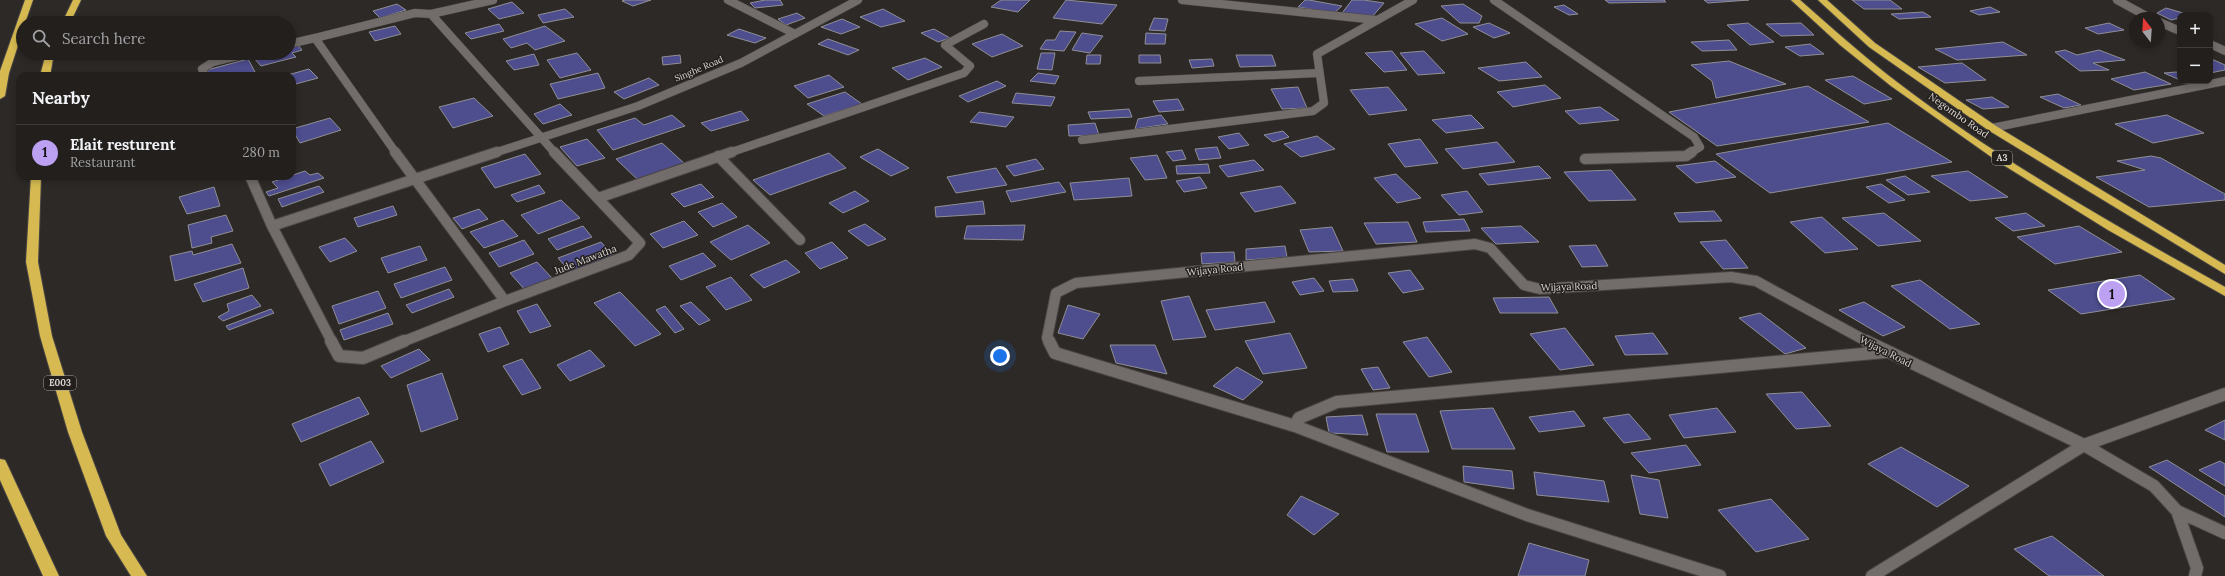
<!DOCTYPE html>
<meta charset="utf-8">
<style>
body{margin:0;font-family:Lora,serif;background:#2a2726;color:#f1f3f6}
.controls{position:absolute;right:12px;top:12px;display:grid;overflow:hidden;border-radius:8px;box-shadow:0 2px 6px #0003}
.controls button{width:36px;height:36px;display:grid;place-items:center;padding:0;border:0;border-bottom:1px solid #3f3d3b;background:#221f1d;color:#f1f3f6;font:20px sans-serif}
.compass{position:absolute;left:2129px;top:12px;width:36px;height:36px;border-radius:50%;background:#221f1d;box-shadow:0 2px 6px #0003;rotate:343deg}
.you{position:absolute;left:1000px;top:356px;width:14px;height:14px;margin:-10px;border:3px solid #fff;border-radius:50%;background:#1a73e8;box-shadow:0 0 0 6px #1a73e833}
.badge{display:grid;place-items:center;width:26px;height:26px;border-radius:50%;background:#bca0f2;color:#111;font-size:13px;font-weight:700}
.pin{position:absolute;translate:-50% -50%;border:2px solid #fff;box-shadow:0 1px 4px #0006}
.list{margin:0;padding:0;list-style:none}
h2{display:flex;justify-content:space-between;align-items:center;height:52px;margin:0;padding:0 16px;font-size:17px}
h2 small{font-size:13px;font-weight:400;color:#a2a2a4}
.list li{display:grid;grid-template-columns:26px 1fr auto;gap:12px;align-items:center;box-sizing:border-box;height:56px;padding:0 16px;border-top:1px solid #3f3d3b}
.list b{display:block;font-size:15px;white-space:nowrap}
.list p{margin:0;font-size:13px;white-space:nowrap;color:#a2a2a4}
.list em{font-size:13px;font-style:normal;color:#a2a2a4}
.icon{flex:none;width:22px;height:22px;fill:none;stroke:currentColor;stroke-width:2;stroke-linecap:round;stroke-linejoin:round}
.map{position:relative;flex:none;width:2225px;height:576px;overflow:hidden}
.search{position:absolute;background:#221f1d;box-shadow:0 2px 6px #0003;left:16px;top:16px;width:280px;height:44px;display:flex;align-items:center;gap:10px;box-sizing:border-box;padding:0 14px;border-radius:22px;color:#a2a2a4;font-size:15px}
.panel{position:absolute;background:#221f1d;box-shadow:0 2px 6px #0003;left:16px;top:72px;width:280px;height:108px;border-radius:12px}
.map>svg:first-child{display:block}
</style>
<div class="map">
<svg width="2225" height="576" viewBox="0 0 2225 576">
<rect width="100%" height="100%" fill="#2d2927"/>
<path fill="#4e4d8e" stroke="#8f8f94" d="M625,0H651L633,6L622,1Z
M765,0H780L783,5L755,8L750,3Z
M1001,0H1030L1018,12L991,7Z
M1066,0L1117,5L1102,24L1053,18Z
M1305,0H1309L1342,6L1334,13L1298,7Z
M1352,0H1364L1384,3L1372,17L1342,13Z
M1605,0H1664L1666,2L1609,3Z
M1704,0H1749L1708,3Z
M1852,0H1890L1902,9H1864Z
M512,2L524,13L499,19L488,9Z
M397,4L406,10L380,18L373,11Z
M1463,4L1482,16L1479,23H1460L1441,6Z
M1564,5L1578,14L1569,15L1554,7Z
M1990,7L2000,12L1979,15L1970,11Z
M2166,8L2190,15H2180V18L2171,20L2157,13Z
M565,9L574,17L543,23L538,15Z
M883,9L905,21L881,27L860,17Z
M1923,12L1931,17L1899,19L1891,14Z
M797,13L805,18L786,25L778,19Z
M1154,18L1168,19L1165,31L1149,30Z
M1442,18L1468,34L1442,41L1415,24Z
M842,19L860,27L841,34L821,27Z
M1489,23L1510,33L1494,38L1473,27Z
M1748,23L1774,42L1750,45L1727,25Z
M1801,23L1814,35L1781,36L1766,24Z
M2109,23L2124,30L2098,34L2085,28Z
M499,24L504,31L471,39L465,33Z
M395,26L401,34L375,41L369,32Z
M545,26L565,41L535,50L527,43L511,48L503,39Z
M739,29L766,38L755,43L727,35Z
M934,29L950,38L938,42L921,33Z
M1060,31L1076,32L1064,51L1040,49L1046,40H1055Z
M1082,33L1103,36L1090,53L1072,50Z
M1146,33L1166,34L1165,44H1145Z
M1002,34L1023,46L992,57L972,44Z
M828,39L859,50L848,55L818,44Z
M1729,40L1737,50L1702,51L1691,42Z
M2003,42L2027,55L1957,60L1935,49Z
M1810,44L1824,54L1800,56L1785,47Z
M298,45L302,50L292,53L296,57L261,66L254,58L271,53H289V48Z
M2065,50L2077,55L2099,50L2125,60L2093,63L2109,70L2080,71L2055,52Z
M1392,51L1407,70L1384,72L1365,53Z
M1424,51L1445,73L1418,75L1400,53Z
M577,53L591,70L560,78L547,60Z
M1041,53H1055L1052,70L1037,69Z
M534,54L539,65L514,70L506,61Z
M680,55L681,63L663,65L662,57Z
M1087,55H1101L1100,64H1086Z
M1139,55H1160L1161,63H1139Z
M1236,55H1272L1276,66L1240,67Z
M925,58L942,67L908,80L892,68Z
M248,59L255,72L240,76H210L207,70Z
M1212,59L1214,66L1192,68L1189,60Z
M2210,60H2214L2225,65V70L2210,73Z
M1729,61L1786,84L1716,98L1712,81L1691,65Z
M1526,62L1542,77L1499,81L1478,68Z
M1962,63L1986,80L1945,83L1918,67Z
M309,69L318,78L292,85V76H284Z
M2145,72L2171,84L2134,90L2111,79Z
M2176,72L2180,73V80L2164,73Z
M598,73L605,88L558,99L550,84Z
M1038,73L1059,76L1055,84L1030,81Z
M829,75L844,87L808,98L794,86Z
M1853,76L1892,99L1864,104L1825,80Z
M649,78L659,85L624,99L614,92Z
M997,81L1006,86L968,102L959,96Z
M2181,81H2198L2201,83L2188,84Z
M1545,85L1561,98L1513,107L1497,92Z
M1808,86L1869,122L1717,146L1669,112Z
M1298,87L1307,108L1282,109L1271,89Z
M1388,87L1407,110L1369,115L1350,90Z
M845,92L862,104L824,116L807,104Z
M1016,93L1055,97L1051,106L1012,103Z
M2058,94L2081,105L2064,108L2040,97Z
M1992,97L2009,107L1983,109L1966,100Z
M474,98L493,116L453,128L439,107Z
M1178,99L1184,110L1159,112L1153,101Z
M560,104L572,115L543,124L534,114Z
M1600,107L1619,120L1579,124L1565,111Z
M1129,109L1132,117L1091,119L1088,112Z
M741,111L749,120L711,131L701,123Z
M979,112L1014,117L1006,127L970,122Z
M672,115L685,126L613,150L597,130L635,118L644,125Z
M1161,115L1168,124L1135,129L1138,119Z
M1471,115L1484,128L1446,133L1432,120Z
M2167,115L2204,133L2153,143L2115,124Z
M330,118L341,130L300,143L292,129Z
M1095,123L1099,135L1069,136L1068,125Z
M1888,123L1952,162L1770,193L1716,154Z
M1283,131L1289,137L1273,142L1264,135Z
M1239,133L1249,145L1229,149L1218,137Z
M1317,136L1335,149L1301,157L1284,144Z
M587,139L605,158L577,166L560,147Z
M1420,139L1438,163L1405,167L1388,144Z
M1497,142L1515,162L1463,169L1445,149Z
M662,143L685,164L638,180L616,159Z
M1217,147L1221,158L1199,160L1195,149Z
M878,149L909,168L891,176L860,157Z
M1182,150L1186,159L1173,161L1166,152Z
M829,153L846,168L770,195L753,180Z
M525,154L541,174L495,188L481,168Z
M1157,155L1167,178L1145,180L1130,158Z
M2151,156L2161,158L2225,194V200L2149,207L2096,177L2145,170L2117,161Z
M1036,159L1044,169L1014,176L1006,166Z
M1254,160L1264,170L1228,177L1219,166Z
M1715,161L1736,177L1696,183L1676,166Z
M1208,164L1210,173L1177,174L1176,166Z
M1539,166L1551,178L1488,185L1479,174Z
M996,168L1007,185L956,193L947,177Z
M1611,170L1636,200L1589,201L1564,172Z
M305,171L310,175L318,173L324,178L269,196L266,192L278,188L272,182Z
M1968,171L2008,197L1970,201L1931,176Z
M1396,174L1421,198L1397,203L1374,178Z
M1905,176L1930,192L1908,195L1886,180Z
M1200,177L1207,188L1184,192L1176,181Z
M1129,178L1132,196L1074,200L1070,183Z
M1059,182L1066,192L1011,202L1006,191Z
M701,184L714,197L684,207L671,194Z
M1881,184L1905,200L1889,203L1866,187Z
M539,185L545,193L517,202L511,195Z
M319,186L324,192L282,207L278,199Z
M1281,186L1296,203L1255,212L1240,193Z
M214,187L220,206L187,214L179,197Z
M855,191L869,201L843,213L829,203Z
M1467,191L1483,212L1459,215L1441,195Z
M561,200L580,218L538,234L521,215Z
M983,201L985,214L936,217L935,207Z
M722,203L737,217L713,227L698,212Z
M393,206L397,215L358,227L354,218Z
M479,209L488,219L462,229L453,218Z
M1714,211L1722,221L1679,222L1674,213Z
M1884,213L1921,241L1878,246L1842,218Z
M2026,213L2045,226L2013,231L1995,218Z
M226,215L233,231L211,237L212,243L192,248L188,225Z
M1822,217L1858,249L1825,253L1790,222Z
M1464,219L1470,231L1426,232L1423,222Z
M503,220L518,236L484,248L470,232Z
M684,221L698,235L663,248L650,234Z
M1408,222L1417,242L1376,244L1364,223Z
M865,224L886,239L868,246L848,231Z
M748,225L770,243L731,260L710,242Z
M1025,225L1023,240L964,239L967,226Z
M583,226L592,237L557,250L548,239Z
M1521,226L1539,242L1496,244L1481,228Z
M2079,226L2122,252L2055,264L2017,237Z
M1332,227L1343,251L1309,252L1300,230Z
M345,238L357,251L330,262L319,247Z
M524,240L534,254L499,267L489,253Z
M1726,240L1748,268L1723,269L1700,242Z
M601,242L614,257L571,273L558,258Z
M832,242L848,258L820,269L805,253Z
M232,244L241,263L175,281L170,256L192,251L193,255Z
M1596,245L1608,266L1582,267L1569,246Z
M420,246L427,260L388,273L381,258Z
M1285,246L1287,257L1246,260V249Z
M1234,252L1235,262L1202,264L1201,253Z
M703,253L716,266L681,280L669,266Z
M786,260L800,272L764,288L750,275Z
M537,262L553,279L525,290L510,273Z
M445,267L452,280L401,298L394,284Z
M243,268L249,288L203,302L194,284Z
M1410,270L1424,289L1403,293L1388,273Z
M2140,275L2175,299L2081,314L2048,290Z
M731,277L752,300L726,310L706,287Z
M1314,278L1324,291L1300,295L1292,282Z
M1353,279L1358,291L1333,292L1329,281Z
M1920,280L1980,324L1950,329L1891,286Z
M449,289L454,297L412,313L406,305Z
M378,291L386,308L339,324L332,306Z
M620,292L661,334L635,346L594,303Z
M252,295L261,306L223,321L218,317L229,311L227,304Z
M1189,296L1206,337L1173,340L1161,301Z
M1549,297L1558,313H1500L1493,298Z
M691,302L710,320L699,325L680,306Z
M1265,302L1275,322L1215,330L1206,310Z
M1864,302L1905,327L1883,336L1839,310Z
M537,304L551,326L530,333L517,311Z
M1068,305L1100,314L1083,339L1058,333Z
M665,306L684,329L675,333L656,310Z
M271,309L274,313L229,330L226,326Z
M388,313L393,324L344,340L340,330Z
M1760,313L1806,348L1785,354L1739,318Z
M500,327L509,344L488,352L479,334Z
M1565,328L1594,365L1560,370L1530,334Z
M1290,333L1307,368L1263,374L1245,341Z
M1653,333L1668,354L1625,355L1615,336Z
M1427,337L1452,372L1429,377L1403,342Z
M1110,345H1155L1167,374L1116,363Z
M419,349L430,360L391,378L381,366Z
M590,350L605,366L570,381L557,365Z
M522,359L541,388L522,395L503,366Z
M1237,367L1263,382L1243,400L1213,386Z
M1378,367L1390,388L1373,390L1361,369Z
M442,373L458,419L421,432L407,385Z
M1802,392L1831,426L1796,429L1766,394Z
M359,397L369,414L301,442L292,424Z
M1493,408L1515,449H1452L1440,411Z
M1717,408L1736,432L1684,438L1669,415Z
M1574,411L1585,426L1539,432L1529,417Z
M1376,414H1416L1429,452H1387Z
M1629,414L1651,439L1624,443L1603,418Z
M1362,415L1368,435L1329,433L1326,417Z
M2225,420V440L2205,430Z
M371,441L384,462L330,486L319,464Z
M1686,445L1701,465L1649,473L1631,453Z
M1901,447L1969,486L1937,507L1868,464Z
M2167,460L2225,496V517L2149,467Z
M2220,461L2225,464V486L2199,470Z
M1463,466L1512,471L1514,489L1464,482Z
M1534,472L1604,481L1609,502L1537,495Z
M1631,475L1659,480L1668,518L1640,514Z
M1301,496L1339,514L1314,535L1287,515Z
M1771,499L1809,539L1756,552L1718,510Z
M2052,536L2104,576H2049L2014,549Z
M1529,543L1589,560L1585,576H1518Z"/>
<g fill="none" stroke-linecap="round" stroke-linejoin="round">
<g stroke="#494544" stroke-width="9">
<path id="minor-far2" d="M728,0L795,34
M1182,0L1377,20
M1494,0L1694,137L1700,147L1690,153
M2117,0L2150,18
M431,14L493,0
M2159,22L2180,31
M315,38L396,153
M315,38L415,13L431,14L555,153
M289,44L315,38
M2210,44L2225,51
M205,76L202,69L213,62L250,53
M1139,81L1318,73
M1992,128L2225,81
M1082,140L1313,111L1324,103L1317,54L1413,0
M494,153L638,106L741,63L858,0
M729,153L964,73L970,66L945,45L984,24"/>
</g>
<g stroke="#494544" stroke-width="12">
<path id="minor-far1" d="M395,152L505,301L629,255L640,243L554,152
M718,156L800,240
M1585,159L1686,156L1692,152
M250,176L272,226L332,342
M598,198L732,152
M272,226L497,152
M402,342L505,301
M1049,342L1047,338L1056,293L1076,283L1475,244L1490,248L1524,285L1540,289L1731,277L1756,281L1868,342"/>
</g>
<g stroke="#494544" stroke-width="14">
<path id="minor" d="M331,341L339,356L363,358L404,341
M1049,341L1055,353L1295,426L1527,515L1720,576
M1866,341L2084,445L2154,486L2177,511L2197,568L2195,576
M1295,426L1299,418L1337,402L1885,352
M2177,511L2225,533
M1872,576L2084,445L2225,394"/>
</g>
<g stroke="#494544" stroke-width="2">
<path id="highway" d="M25,0H33L25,23H23V30L9,73L5,96L0,99V71Z
M73,0H81L70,23H62Z
M1791,0H1800C1832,28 1863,56 1897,82C1999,160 2112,224 2225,287V296L2108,230L1997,161L1891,86L1840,45Z
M1818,0H1827L1875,43L1996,126L2225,265V274L1988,130L1869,47Z
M46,53H54L50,76H40Z
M31,176H41L38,262L52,336L82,432L121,535L147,576H131L106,536L68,432L40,336L26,262Z
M0,459L5,460L7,464L59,576H43L0,480Z"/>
</g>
<use href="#minor-far2" stroke="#726d6a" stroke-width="8"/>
<use href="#minor-far1" stroke="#726d6a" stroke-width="10"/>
<use href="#minor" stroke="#726d6a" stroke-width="12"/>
<use href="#highway" fill="#d6ba51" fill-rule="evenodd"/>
</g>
<g text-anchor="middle" stroke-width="3" stroke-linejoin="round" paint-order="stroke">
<g font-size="9" fill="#dcd9d8" stroke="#231f1d">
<text transform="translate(699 69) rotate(-23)" y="3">Singhe Road</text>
</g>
<g fill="#231f1d" stroke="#a4a1a0" stroke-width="1">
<rect x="1992" y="151" width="20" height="14" rx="3"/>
<rect x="44" y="376" width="32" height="14" rx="3"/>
</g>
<g font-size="9" font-weight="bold" fill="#dcd9d8">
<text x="2002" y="161">A3</text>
<text x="60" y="386">E003</text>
</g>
<g font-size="10" fill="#dcd9d8" stroke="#231f1d">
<text transform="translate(1959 115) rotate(35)" y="4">Negombo Road</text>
<text transform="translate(585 259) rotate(-21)" y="4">Jude Mawatha</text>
<text transform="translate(1215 269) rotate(-6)" y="4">Wijaya Road</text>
<text transform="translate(1569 286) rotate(-2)" y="4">Wijaya Road</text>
<text transform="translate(1886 351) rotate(27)" y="4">Wijaya Road</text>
</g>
</g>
</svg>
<div class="controls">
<button>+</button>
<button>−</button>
</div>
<svg class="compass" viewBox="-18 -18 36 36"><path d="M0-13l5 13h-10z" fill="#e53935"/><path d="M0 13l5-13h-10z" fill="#a2a2a4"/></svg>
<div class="you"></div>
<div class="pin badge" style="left:2112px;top:294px">1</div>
<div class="search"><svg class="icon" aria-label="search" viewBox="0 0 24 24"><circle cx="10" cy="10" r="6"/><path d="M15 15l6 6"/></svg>Search here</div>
<section class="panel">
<h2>Nearby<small></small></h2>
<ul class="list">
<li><span class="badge">1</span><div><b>Elait resturent</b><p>Restaurant</p></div><em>280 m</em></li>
</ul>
</section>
</div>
